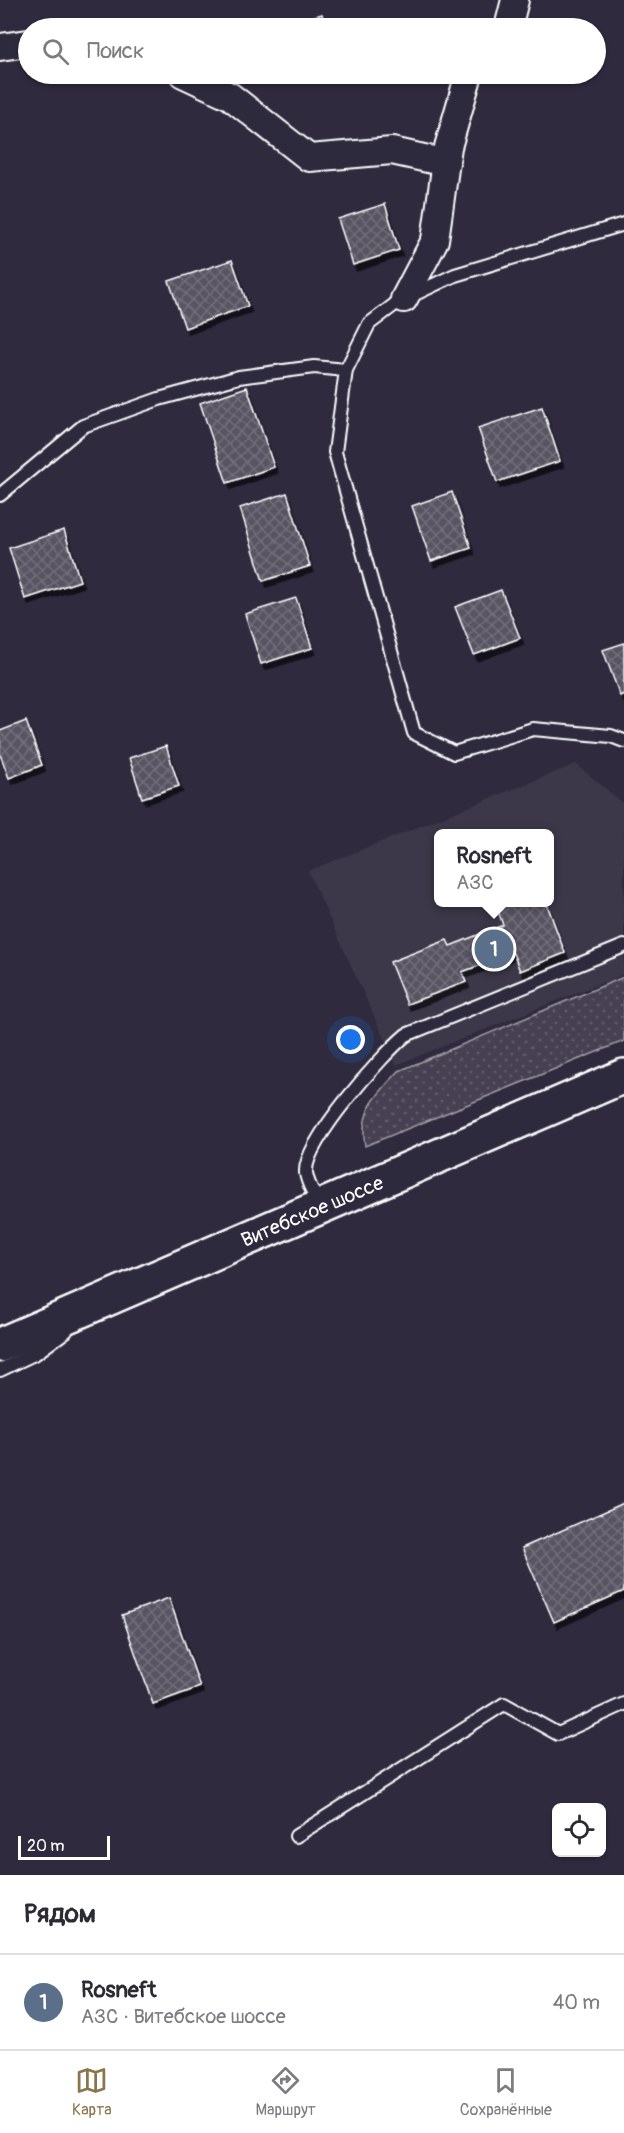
<!DOCTYPE html>
<html lang="ru">
<meta charset="utf-8">
<style>
body{margin:0;font-family:Pangolin,sans-serif;background:#f7f7f7;color:#2b2b33}
.controls{position:absolute;right:18px;bottom:18px;display:grid;overflow:hidden;border-radius:9px;box-shadow:0 2px 4px #0004}
.controls button{width:54px;height:54px;display:grid;place-items:center;padding:0;border:0;border-bottom:2px solid #e1e1e2;background:#fff;color:#2b2b33;font:30px sans-serif}
.scale{position:absolute;left:18px;bottom:15px;width:92px;box-sizing:border-box;padding-left:6px;border:3px solid #fff;border-top:0;font-size:16px;line-height:21px;white-space:nowrap;color:#fff;-webkit-text-stroke:4px #2f2a3d;paint-order:stroke}
.you{position:absolute;left:351px;top:1040px;width:21px;height:21px;margin:-15px;border:4px solid #fff;border-radius:50%;background:#1a73e8;box-shadow:0 0 0 9px #1a73e833}
.badge{display:grid;place-items:center;width:39px;height:39px;border-radius:50%;background:#8a764a;color:#fff;font-size:20px;font-weight:700}
.pin{position:absolute;translate:-50% -50%;border:3px solid #fff;box-shadow:0 2px 6px #0006}
.popup{position:absolute;left:434px;top:829px;width:120px;height:78px;box-sizing:border-box;display:grid;place-content:center;border-radius:9px;background:#fff;filter:drop-shadow(0 2px 4px #0005);font-size:20px;white-space:nowrap;color:#7c7c81}
.popup b{font-size:22px;color:#2b2b33}
.popup::after{content:'';position:absolute;left:50%;top:100%;margin-left:-12px;border:12px solid transparent;border-top-color:#fff}
.list{margin:0;padding:0;list-style:none}
h2{display:flex;justify-content:space-between;align-items:center;height:78px;margin:0;padding:0 24px;font-size:26px}
h2 small{font-size:20px;font-weight:400;color:#7c7c81}
.list li{display:grid;grid-template-columns:39px 1fr auto;gap:18px;align-items:center;box-sizing:border-box;height:96px;padding:0 24px;border-top:2px solid #e1e1e2}
.list b{display:block;font-size:22px;white-space:nowrap}
.list p{margin:0;font-size:20px;white-space:nowrap;color:#7c7c81}
.list em{font-size:20px;font-style:normal;color:#7c7c81}
.icon{flex:none;width:33px;height:33px;fill:none;stroke:currentColor;stroke-width:2;stroke-linecap:round;stroke-linejoin:round}
.map{position:relative;flex:none;width:624px;height:1875px;overflow:hidden}
.search{position:absolute;background:#fff;box-shadow:0 2px 4px #0004;left:18px;right:18px;top:18px;height:66px;display:flex;align-items:center;gap:15px;box-sizing:border-box;padding:0 21px;border-radius:33px;color:#7c7c81;font-size:22px}
.sheet{height:174px;background:#fff}
nav{display:flex;justify-content:space-around;align-items:center;box-sizing:border-box;height:84px;border-top:2px solid #e1e1e2;background:#fff;font-size:16px;color:#7c7c81}
nav a{display:grid;justify-items:center;gap:3px}
nav .on{color:#8a764a}
.map>svg:first-child{display:block}
</style>
<div class="map">
<svg width="624" height="1875" viewBox="0 0 624 1875">
<defs>
<pattern id="grass-dots" width="8" height="8" patternUnits="userSpaceOnUse" patternTransform="scale(1.5)"><rect width="8" height="8" fill="#464152"/><path d="M2 2h.1M6 6h.1" fill="none" stroke="#625e6c" stroke-width="1.8" stroke-linecap="round"/></pattern>
<pattern id="building-cross-hatch" width="8" height="8" patternUnits="userSpaceOnUse" patternTransform="scale(1.5)"><rect width="8" height="8" fill="#595564"/><path d="M0 0l8 8M0 8l8-8" fill="none" stroke="#726e7b"/></pattern>
<filter id="shadow"><feDropShadow dx="3.5" dy="6" stdDeviation="0" flood-color="#0009"/></filter>
</defs>
<rect width="100%" height="100%" fill="#2f2a3d"/>
<filter id="ink" filterUnits="userSpaceOnUse"><feTurbulence type="fractalNoise" baseFrequency=".0167" numOctaves="2"/><feDisplacementMap in="SourceGraphic" scale="12" xChannelSelector="R" yChannelSelector="G"/><feConvolveMatrix kernelMatrix="1 2 1 2 8 2 1 2 1" color-interpolation-filters="sRGB"/></filter>
<g filter="url(#ink)">
<path fill="#3c3749" fill-rule="evenodd" d="M576,764L624,804V974L396,1065L308,871ZM438,834H550V902H438Z"/>
<path fill="url(#grass-dots)" stroke="#a2a0a8" stroke-width="1.5" d="M624,977V1041L365,1146C359,1110 376,1096 399,1071Z"/>
<path fill="url(#building-cross-hatch)" stroke="#fff" stroke-width="1.5" filter="url(#shadow)" d="M322,14L326,28H282V26Z
M385,204L399,250L353,265L338,219Z
M232,260L248,306L185,328L169,281Z
M247,387L274,467L227,483L200,403Z
M542,407L560,461L497,482L478,428Z
M452,492L471,548L431,561L412,506Z
M287,493L310,566L263,581L240,508Z
M64,530L80,581L25,599L9,548Z
M501,590L520,638L474,655L455,607Z
M296,598L312,648L261,664L245,614Z
M624,643V694L620,696L603,650Z
M26,721L42,765L9,778L0,754V731Z
M166,746L179,786L142,798L129,758Z
M502,902H546L565,953L520,971L513,953L462,972L466,982L407,1004L390,962L447,940L450,946L503,925L496,905Z
M624,1503V1591L554,1622L522,1548Z
M169,1598L200,1687L153,1704L122,1615Z"/>
<g fill="none" stroke-linecap="round" stroke-linejoin="round">
<g stroke="#fff" stroke-width="16">
<path id="service" d="M624,224L455,275L398,302L369,324L346,370L335,452L414,733L454,753L533,729L611,736L624,741
M0,495L83,426L159,399L239,377L314,367L346,370
M320,1206C316,1197 306,1182 306,1172C304,1142 382,1055 406,1035L624,946
M0,1370L36,1353L66,1331
M296,1836L504,1704L558,1734L624,1704"/>
</g>
<g stroke="#fff" stroke-width="30">
<path id="minor" d="M508,28L515,0
M0,47L28,43
M183,74L230,96L309,158L392,151L446,163
M404,299L435,240L448,147L469,74"/>
</g>
<g stroke="#fff" stroke-width="38">
<path id="primary" d="M0,1345L624,1076"/>
</g>
<use href="#service" stroke="#2f2a3d" stroke-width="12"/>
<use href="#minor" stroke="#2f2a3d" stroke-width="26"/>
<use href="#primary" stroke="#2f2a3d" stroke-width="33"/>
</g>
</g>
<g text-anchor="middle" stroke-width="4.5" stroke-linejoin="round" paint-order="stroke">
<g font-size="20" fill="#fff" stroke="#2f2a3d">
<text transform="translate(312 1211) rotate(-23)" y="7">Витебское шоссе</text>
</g>
</g>
</svg>
<div class="controls">
<button><svg class="icon" aria-label="locate" viewBox="0 0 24 24"><circle cx="12" cy="12" r="6"/><path d="M12 2v4M12 18v4M2 12h4M18 12h4"/></svg></button>
</div>
<div class="scale">20 m</div>
<div class="you"></div>
<div class="pin badge" style="left:494px;top:949px;background:#5c6f8a">1</div>
<div class="popup"><b>Rosneft</b>АЗС</div>
<div class="search"><svg class="icon" aria-label="search" viewBox="0 0 24 24"><circle cx="10" cy="10" r="6"/><path d="M15 15l6 6"/></svg>Поиск</div>
</div>
<section class="sheet">
<h2>Рядом<small></small></h2>
<ul class="list">
<li><span class="badge" style="background:#5c6f8a">1</span><div><b>Rosneft</b><p>АЗС · Витебское шоссе</p></div><em>40 m</em></li>
</ul>
</section>
<nav>
<a class="on"><svg class="icon" aria-label="map" viewBox="0 0 24 24"><path d="M3 6l6-2 6 2 6-2v14l-6 2-6-2-6 2zM9 4v14M15 6v14"/></svg>Карта</a>
<a><svg class="icon" aria-label="directions" viewBox="0 0 24 24"><path d="M12 3l9 9-9 9-9-9zM9 14v-3h6M13 9l2 2-2 2"/></svg>Маршрут</a>
<a><svg class="icon" aria-label="saved" viewBox="0 0 24 24"><path d="M7 4h10v16l-5-4-5 4z"/></svg>Сохранённые</a>
</nav>
